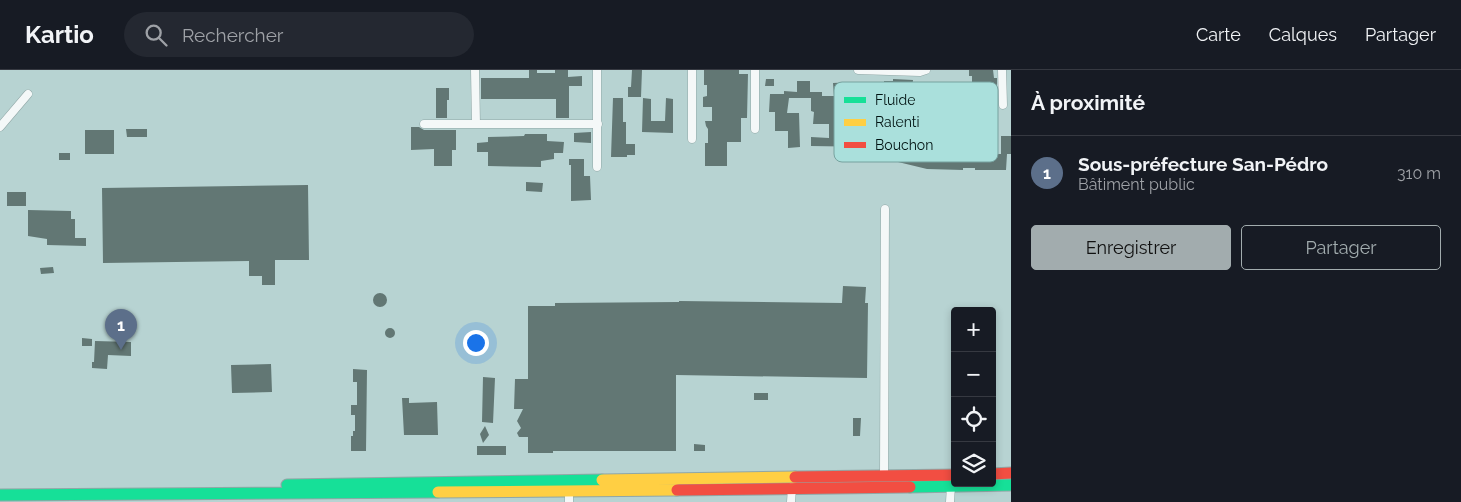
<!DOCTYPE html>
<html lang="fr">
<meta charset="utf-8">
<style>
body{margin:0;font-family:Raleway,sans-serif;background:#242831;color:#f1f3f6}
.controls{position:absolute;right:15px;bottom:15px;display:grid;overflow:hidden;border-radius:5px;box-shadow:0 2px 8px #0003}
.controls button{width:45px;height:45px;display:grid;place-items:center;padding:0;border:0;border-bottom:1px solid #363941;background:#171b24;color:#f1f3f6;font:25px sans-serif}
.you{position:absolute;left:475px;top:272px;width:18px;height:18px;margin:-12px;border:4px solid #fff;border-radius:50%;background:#1a73e8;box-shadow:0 0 0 8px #1a73e833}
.badge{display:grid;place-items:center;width:32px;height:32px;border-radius:50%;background:#a2acae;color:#fff;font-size:16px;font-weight:700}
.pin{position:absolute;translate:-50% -41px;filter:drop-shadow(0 1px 2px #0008)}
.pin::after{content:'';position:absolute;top:26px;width:18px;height:15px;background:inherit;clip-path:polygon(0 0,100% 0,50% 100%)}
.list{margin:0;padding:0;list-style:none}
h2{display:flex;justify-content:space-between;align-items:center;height:65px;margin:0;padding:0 20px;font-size:21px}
h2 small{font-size:16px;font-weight:400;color:#9ea1a6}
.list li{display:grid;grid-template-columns:32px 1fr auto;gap:15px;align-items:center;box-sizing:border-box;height:75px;padding:0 20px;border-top:1px solid #363941}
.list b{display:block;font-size:19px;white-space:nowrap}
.list p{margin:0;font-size:16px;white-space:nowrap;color:#9ea1a6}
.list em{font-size:16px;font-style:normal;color:#9ea1a6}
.actions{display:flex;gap:10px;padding:15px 20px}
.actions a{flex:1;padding:11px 0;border:1px solid #a2acae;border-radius:5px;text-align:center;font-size:18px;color:#a2acae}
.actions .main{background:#a2acae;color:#111}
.icon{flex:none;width:28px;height:28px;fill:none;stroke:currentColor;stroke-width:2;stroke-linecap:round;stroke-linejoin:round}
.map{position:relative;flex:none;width:1011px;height:432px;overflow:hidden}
header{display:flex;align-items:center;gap:30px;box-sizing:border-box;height:70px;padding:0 25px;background:#171b24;border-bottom:1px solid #363941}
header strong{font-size:24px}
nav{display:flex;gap:28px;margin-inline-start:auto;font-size:18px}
.search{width:350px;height:45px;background:#242831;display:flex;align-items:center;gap:12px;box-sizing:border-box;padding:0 18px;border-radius:28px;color:#9ea1a6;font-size:19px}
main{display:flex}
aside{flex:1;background:#171b24}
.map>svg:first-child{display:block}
</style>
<header>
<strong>Kartio</strong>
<div class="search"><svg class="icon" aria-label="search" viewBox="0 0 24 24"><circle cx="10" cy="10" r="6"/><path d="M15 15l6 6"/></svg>Rechercher</div>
<nav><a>Carte</a><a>Calques</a><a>Partager</a></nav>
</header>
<main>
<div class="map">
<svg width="1011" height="432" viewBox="0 0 1011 432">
<rect width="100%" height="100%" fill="#b7d3d2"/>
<path fill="#627774" d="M529,0H537V3H555V0H568V7L582,6V16H569V48H556V29H481V8H529Z
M632,0H642L641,27H628V17H631Z
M704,0H739V4H748L747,48H741V72H727V96H705V73H708V59L706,56L705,51H712V37H703V27L707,26V15H704Z
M969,0H993L994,8H997V24H994L996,39L986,40L984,24H972V6H969Z
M766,9H774V16H765Z
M893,9L913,10L912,19H909L908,47H904L903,58L896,57V43H877V56L892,58L890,73L873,71V77L811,76V67L829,68V54H813L814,42L811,41V28H789L787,43H799L800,77L788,78V61H775V42H769L770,24H784V21L797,22V11H810V22H822V26H834L833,13L855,12V19H868V35L884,36V11H893Z
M436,18H449V30H447V48H436Z
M613,28H623V52H626V74H635V85H627V87H611Z
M643,28L651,29V51H665L666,28L673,29V63L642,62Z
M411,57H419L424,60H456V80H452V96H434V79L411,80Z
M126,59H147V67H127Z
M85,60H114V84H85Z
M591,62V73L574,72V63Z
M525,64H547V71L564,72L563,83H554V89L541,91V97L488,96V82H477V73L488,72V67L524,66Z
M1001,66H1011V84H1007L1006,100H975V98H963V100L927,99L898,92L899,89L925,90V92L980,89V92H992L995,84H1001Z
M59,83H70V90H59Z
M569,89H584V106H590L591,130L571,131V95H569Z
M526,112L543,113L542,122L526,121Z
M308,115L309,190H275V215H262V206H249V191L103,193L102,118Z
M7,122H26V136H7Z
M28,140L71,141V149H75V168H86V176L47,175V169L28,166Z
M53,197L54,203L41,204L40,198Z
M843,216L866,217L865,233H868L867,308L676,305V381H553V383H528V367H519L517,363L521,358L517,351L523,339H514L515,309H528V236H555V233L679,232V231L842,233Z
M373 230a7 7 0 1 1 14 0a7 7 0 1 1-14 0Z
M385 263a5 5 0 1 1 10 0a5 5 0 1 1-10 0Z
M82,268L92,269V276H82Z
M95,271L131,272V286L108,285L107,299L92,298V292H94Z
M271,294L272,322L232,323L231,295Z
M353,299L367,300L366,381H351V366H353V361H355V345H351V335H357V312H353Z
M483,307L495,308L493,353L482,352Z
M754,323H768V330H754Z
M402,328H409V333L437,332L438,365H404Z
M853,348H861L860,366H853Z
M485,356L489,365L483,373L480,364Z
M694,374L705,375V381H694Z
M477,376H506V385H477Z"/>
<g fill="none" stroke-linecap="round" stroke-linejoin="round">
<g stroke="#90a7a6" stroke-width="9">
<path id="street" d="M475,0L476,54
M692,0V69
M858,0L920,2L926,0
M1002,0L1003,35
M424,54H598
M0,57L28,24
M755,59V0
M597,97V0
M884,405L885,139
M569,432V417
M791,432L792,417
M950,432L951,416"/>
</g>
<g stroke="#90a7a6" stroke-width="13">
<path id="fast" d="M287,415L602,410
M910,417L1011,415
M0,425L438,422"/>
</g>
<g stroke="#90a7a6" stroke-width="13">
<path id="slow" d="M602,410L795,407
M438,422L677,420"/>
</g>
<g stroke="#90a7a6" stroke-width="13">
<path id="jam" d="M992,404L1011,403
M795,407L955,405
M677,420L910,417"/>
</g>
<use href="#street" stroke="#f4f8f8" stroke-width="8"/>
<use href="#fast" stroke="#16e098" stroke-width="11"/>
<use href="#slow" stroke="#ffcf43" stroke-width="11"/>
<use href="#jam" stroke="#f24e42" stroke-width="11"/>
</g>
<rect x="834" y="12" width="164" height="80" rx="8" fill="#aae0dc" stroke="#77a29f" stroke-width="1"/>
<rect x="844" y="27" width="22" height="6" fill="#16e098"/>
<rect x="844" y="49" width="22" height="7" fill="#ffcf43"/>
<rect x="844" y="72" width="22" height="6" fill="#f24e42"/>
<g font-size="14" fill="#011312">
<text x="875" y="35">Fluide</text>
<text x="875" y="57">Ralenti</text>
<text x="875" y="80">Bouchon</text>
</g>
</svg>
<div class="controls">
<button>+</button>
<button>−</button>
<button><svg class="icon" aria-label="locate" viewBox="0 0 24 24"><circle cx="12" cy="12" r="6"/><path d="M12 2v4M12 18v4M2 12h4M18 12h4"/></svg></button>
<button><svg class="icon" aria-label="layers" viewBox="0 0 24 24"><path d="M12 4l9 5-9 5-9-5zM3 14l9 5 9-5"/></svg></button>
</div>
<div class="you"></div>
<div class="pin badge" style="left:121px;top:280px;background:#5c6f8a">1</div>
</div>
<aside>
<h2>À proximité<small></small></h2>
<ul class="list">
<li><span class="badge" style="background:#5c6f8a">1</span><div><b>Sous-préfecture San-Pédro</b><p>Bâtiment public</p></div><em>310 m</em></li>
</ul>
<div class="actions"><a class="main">Enregistrer</a><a>Partager</a></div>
</aside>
</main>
